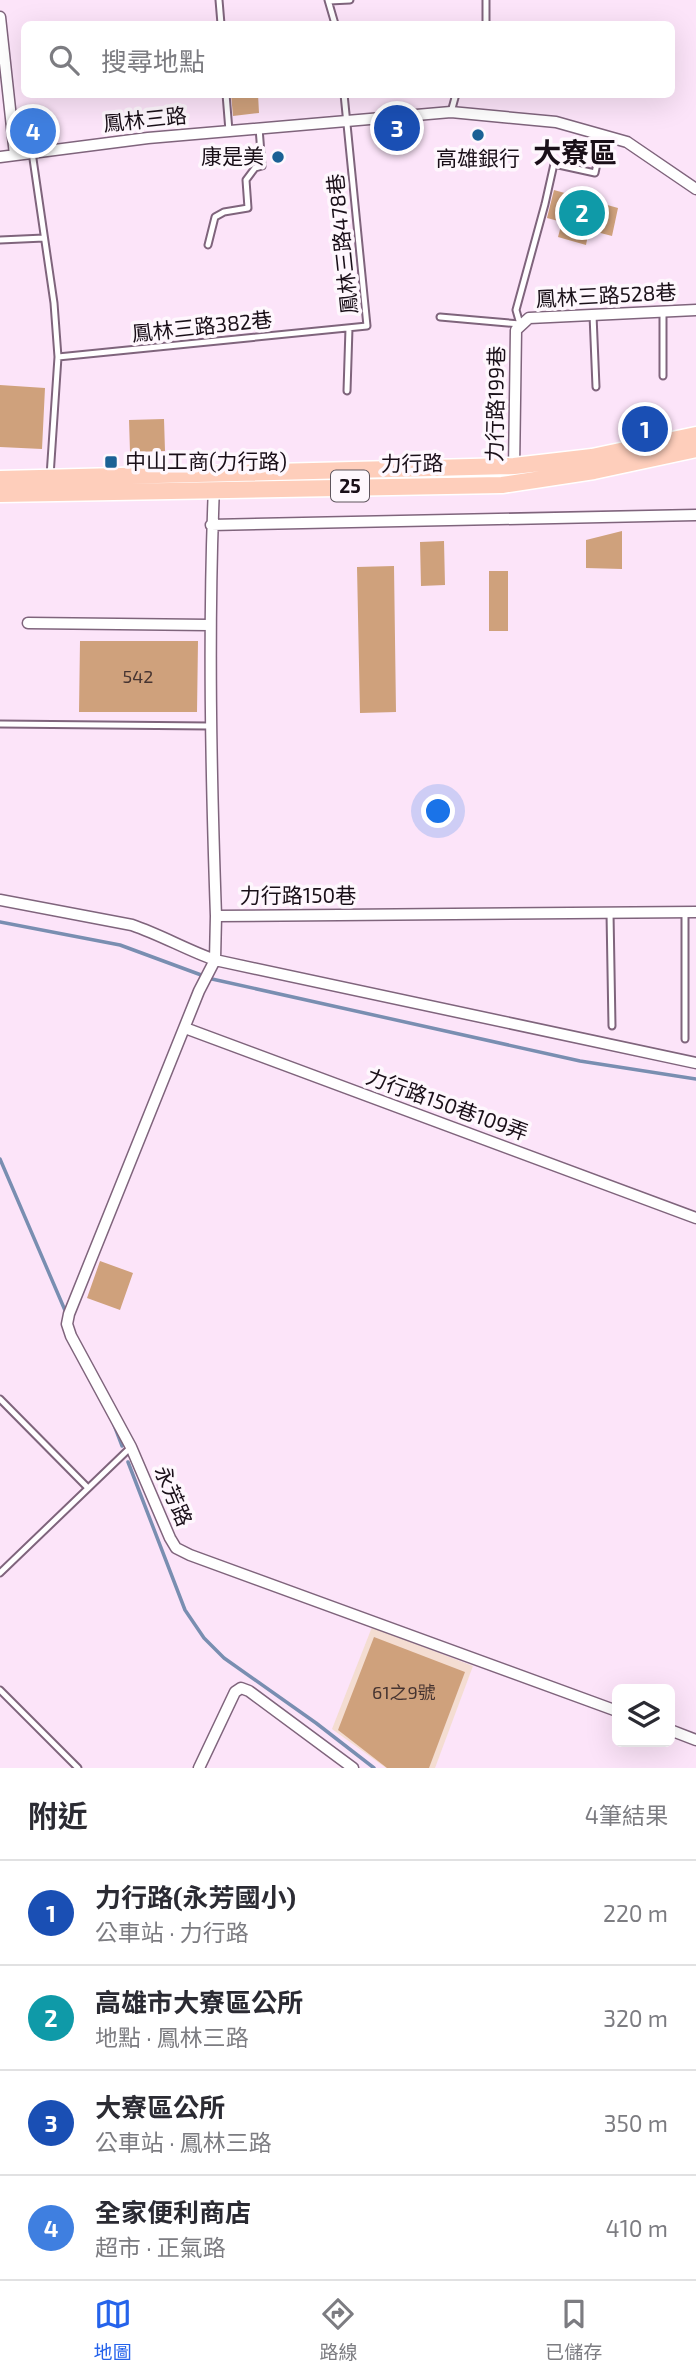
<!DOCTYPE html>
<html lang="zh-TW">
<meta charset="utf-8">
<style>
body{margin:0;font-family:"Exo 2","Noto Sans TC",sans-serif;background:#f2f2f3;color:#2b2b33}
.controls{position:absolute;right:21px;bottom:21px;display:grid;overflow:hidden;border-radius:10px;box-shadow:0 7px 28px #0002}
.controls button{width:63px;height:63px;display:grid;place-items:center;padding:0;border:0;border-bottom:2px solid #e1e1e2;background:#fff;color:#2b2b33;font:35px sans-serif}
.you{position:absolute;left:439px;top:812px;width:24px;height:24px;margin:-18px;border:5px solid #fff;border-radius:50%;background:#1a73e8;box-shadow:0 0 0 10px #1a73e833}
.badge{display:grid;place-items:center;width:46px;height:46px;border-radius:50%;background:#2563eb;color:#fff;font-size:23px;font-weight:700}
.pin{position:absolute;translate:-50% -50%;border:4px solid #fff;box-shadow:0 2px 7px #0006}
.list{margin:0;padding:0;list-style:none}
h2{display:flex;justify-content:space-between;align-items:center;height:91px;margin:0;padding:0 28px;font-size:30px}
h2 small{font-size:23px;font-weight:400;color:#7c7c81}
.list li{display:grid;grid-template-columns:46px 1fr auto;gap:21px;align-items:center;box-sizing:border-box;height:105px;padding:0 28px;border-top:2px solid #e1e1e2}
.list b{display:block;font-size:26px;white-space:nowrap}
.list p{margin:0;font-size:23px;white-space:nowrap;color:#7c7c81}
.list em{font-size:23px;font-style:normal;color:#7c7c81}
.icon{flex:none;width:38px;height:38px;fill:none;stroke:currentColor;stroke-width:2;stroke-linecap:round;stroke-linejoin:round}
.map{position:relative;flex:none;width:696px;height:1768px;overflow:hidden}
.search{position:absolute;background:#fff;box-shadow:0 7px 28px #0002;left:21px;right:21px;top:21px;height:77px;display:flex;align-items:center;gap:18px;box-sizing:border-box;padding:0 24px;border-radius:10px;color:#7c7c81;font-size:26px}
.sheet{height:511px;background:#fff}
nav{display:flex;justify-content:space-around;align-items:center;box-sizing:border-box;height:98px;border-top:2px solid #e1e1e2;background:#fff;font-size:19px;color:#7c7c81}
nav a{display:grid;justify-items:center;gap:4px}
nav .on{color:#2563eb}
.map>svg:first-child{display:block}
</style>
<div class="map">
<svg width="696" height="1768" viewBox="0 0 696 1768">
<rect width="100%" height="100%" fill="#fce4f9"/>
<path fill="#f4ddd2" d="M372,1627L473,1666L435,1768H386L332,1729Z"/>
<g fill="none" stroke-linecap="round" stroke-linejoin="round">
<path stroke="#798eb1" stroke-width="3.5" d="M0,922L120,945L212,979L580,1061L696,1079
M0,1159L67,1315
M114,1425L122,1446
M128,1462L185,1610L204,1638L224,1658L316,1723L374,1768"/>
</g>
<path fill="#cfa17c" d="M231,94H258L259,113L233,116Z
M554,190L618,208L612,236L589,230L586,245L558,237L562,222L547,218Z
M0,385L45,388L42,449L0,447Z
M164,419L165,451L130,452L129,420Z
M622,531V569L586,568V540Z
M444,541L445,585L421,586L420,542Z
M394,566L396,712L360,713L357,567Z
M489,571H508V631H489Z
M80,641H198L197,712H79Z
M100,1261L133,1273L120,1310L87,1298Z
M374,1637L465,1672L429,1768H387L338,1730Z"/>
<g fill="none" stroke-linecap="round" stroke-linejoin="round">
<g stroke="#7f647c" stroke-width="9">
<path id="lane" d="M219,0L221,24
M328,0L335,24
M329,1L350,0
M486,24V0
M226,94L229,131
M451,112L456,94
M32,152L54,303L58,357L50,476
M0,240L44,238
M208,245L215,217L224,212L248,208L246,180L255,168L262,166L259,128
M663,311V376
M593,315L596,387
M440,317L520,324L516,310L545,204L554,164L595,173L603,135
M58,357L367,326L344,94
M347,391L349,328
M0,724L209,726
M685,912V1039
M610,913L612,1026
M0,1399L88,1488
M0,1573L131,1447
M0,1690L78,1768"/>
</g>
<g stroke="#7f647c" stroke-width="13">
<path id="street" d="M0,17L15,155
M0,157L148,138L451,112L556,122L627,142L696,189
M514,470L516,330L529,318L696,310
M214,487C208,630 211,773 216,916L696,912
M211,525L696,515
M28,623L209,625
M0,900L132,925C161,935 187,950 215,960L696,1063
M216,916L215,960L199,991L69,1314L67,1324L71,1336L131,1447L170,1538L176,1548L190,1555L617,1711
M185,1028L696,1218
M670,1730L696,1740
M199,1768L235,1692L241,1688L249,1691L353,1768"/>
</g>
<g stroke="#fff" stroke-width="19">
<path id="primary" d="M0,479L514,466L592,457L696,435
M0,494L502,485L594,471L696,449"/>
</g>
<use href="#lane" stroke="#fff" stroke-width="5"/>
<use href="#street" stroke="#fff" stroke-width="10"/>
<use href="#primary" stroke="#fecebb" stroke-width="16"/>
</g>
<g fill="#1b6195" stroke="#fef7fd" stroke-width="2.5">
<circle cx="478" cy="135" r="7"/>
<circle cx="278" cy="157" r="7"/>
<rect x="104" y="455" width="14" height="14" rx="3.5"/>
</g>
<g text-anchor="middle" stroke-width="7" stroke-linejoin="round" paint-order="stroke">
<g font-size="18" fill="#463431">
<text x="138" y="683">542</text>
<text x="404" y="1699">61之9號</text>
</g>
<rect fill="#fef7fd" stroke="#5e555d" stroke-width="2" x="331" y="470.5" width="38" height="31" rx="5"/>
<g font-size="19" font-weight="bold" fill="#190f18">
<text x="350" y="493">25</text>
</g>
<g font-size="21" fill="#190f18" stroke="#fef7fd">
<text transform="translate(145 120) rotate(-6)" y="7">鳳林三路</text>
<text transform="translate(343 244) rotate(-96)" y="7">鳳林三路478巷</text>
<text transform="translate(606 296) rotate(-3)" y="7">鳳林三路528巷</text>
<text transform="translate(202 327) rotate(-6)" y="7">鳳林三路382巷</text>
<text transform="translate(496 404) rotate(-89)" y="7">力行路199巷</text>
<text transform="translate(412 464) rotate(-1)" y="7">力行路</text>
<text x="298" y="903">力行路150巷</text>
<text transform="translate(447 1105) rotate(20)" y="7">力行路150巷109弄</text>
<text transform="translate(173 1496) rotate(67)" y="7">永芳路</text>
</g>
<g font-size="21" fill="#190f18" stroke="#fef7fd" text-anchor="end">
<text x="264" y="164">康是美</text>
<text x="478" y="166" text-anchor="middle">高雄銀行</text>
<text x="125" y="469" text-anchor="start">中山工商(力行路)</text>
</g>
<g font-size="28" font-weight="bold" fill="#190f18" stroke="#fef7fd">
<text x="575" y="163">大寮區</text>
</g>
</g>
</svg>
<div class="controls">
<button><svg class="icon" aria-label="layers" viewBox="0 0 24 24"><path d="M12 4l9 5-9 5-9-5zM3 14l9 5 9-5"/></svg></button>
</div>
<div class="you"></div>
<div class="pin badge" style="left:645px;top:429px;background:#1a4fb4">1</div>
<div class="pin badge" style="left:582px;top:213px;background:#0f9aa8">2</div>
<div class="pin badge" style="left:397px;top:128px;background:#1a4fb4">3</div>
<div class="pin badge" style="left:33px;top:131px;background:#3f7fe0">4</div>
<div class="search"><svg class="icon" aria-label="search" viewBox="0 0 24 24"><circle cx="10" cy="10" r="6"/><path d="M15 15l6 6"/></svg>搜尋地點</div>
</div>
<section class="sheet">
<h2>附近<small>4筆結果</small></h2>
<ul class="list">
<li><span class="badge" style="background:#1a4fb4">1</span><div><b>力行路(永芳國小)</b><p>公車站 · 力行路</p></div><em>220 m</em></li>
<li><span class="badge" style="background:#0f9aa8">2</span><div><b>高雄市大寮區公所</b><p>地點 · 鳳林三路</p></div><em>320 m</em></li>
<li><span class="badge" style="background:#1a4fb4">3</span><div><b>大寮區公所</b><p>公車站 · 鳳林三路</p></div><em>350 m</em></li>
<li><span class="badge" style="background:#3f7fe0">4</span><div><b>全家便利商店</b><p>超市 · 正氣路</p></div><em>410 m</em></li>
</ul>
</section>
<nav>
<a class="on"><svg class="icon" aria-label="map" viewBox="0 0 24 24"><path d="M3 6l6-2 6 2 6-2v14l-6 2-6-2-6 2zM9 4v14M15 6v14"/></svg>地圖</a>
<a><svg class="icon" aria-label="directions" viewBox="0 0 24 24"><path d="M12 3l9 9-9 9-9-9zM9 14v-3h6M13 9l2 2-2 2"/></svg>路線</a>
<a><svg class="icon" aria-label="saved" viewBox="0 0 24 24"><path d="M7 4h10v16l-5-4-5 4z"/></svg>已儲存</a>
</nav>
